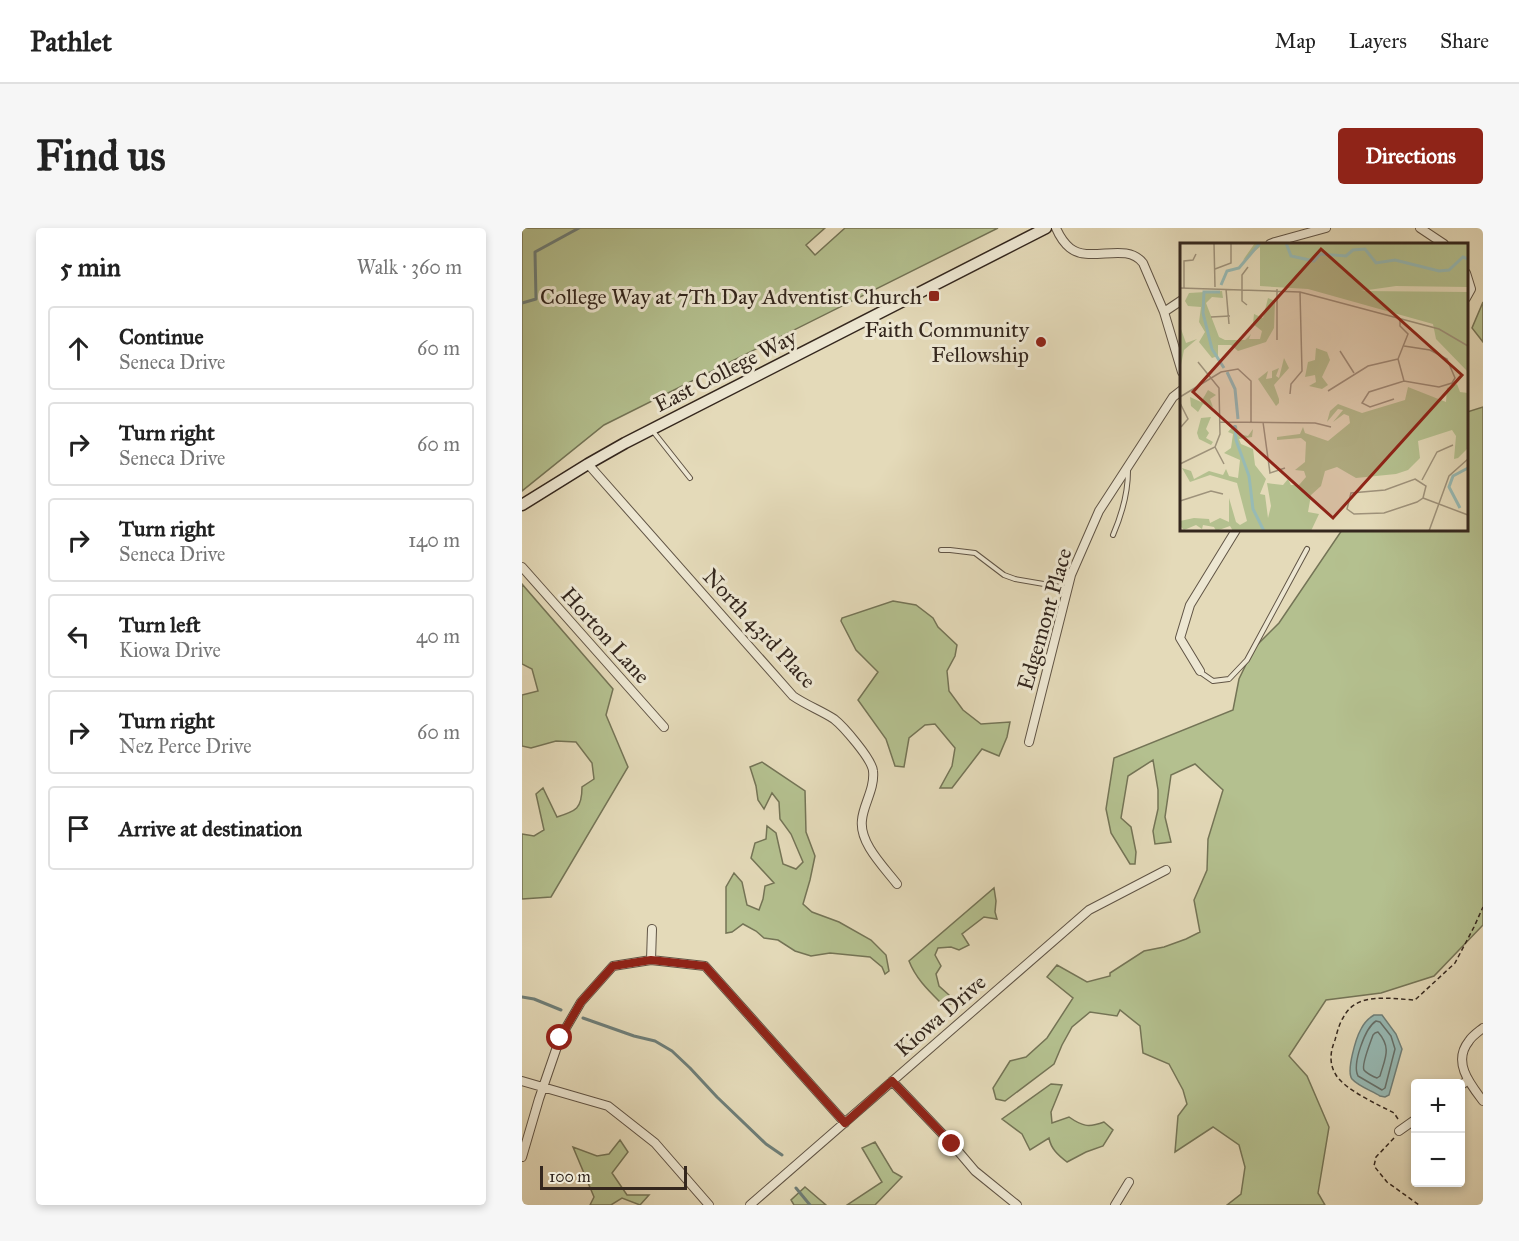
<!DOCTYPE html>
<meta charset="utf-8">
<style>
body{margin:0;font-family:"IM FELL Great Primer",serif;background:#f6f6f6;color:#222}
.controls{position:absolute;right:18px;bottom:18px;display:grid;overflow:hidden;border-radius:6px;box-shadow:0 3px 9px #0003}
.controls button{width:54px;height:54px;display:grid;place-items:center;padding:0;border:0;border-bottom:2px solid #e0e0e0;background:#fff;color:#222;font:30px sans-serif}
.scale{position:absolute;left:18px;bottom:15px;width:147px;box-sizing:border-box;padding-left:6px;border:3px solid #34271e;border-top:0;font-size:16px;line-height:21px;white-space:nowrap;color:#34271e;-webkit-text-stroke:4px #ede7d2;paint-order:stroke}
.stop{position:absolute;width:18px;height:18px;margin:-14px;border:4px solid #8f2418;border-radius:50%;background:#fff}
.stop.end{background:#8f2418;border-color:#fff;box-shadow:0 2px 6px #0008}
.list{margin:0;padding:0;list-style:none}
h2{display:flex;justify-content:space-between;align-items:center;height:78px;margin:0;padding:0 24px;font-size:26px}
h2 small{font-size:20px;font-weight:400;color:#767676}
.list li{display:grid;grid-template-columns:39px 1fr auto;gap:18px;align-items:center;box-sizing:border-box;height:84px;margin:0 12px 12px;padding:0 12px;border:2px solid #e0e0e0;border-radius:6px}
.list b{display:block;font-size:22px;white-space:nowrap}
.list p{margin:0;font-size:20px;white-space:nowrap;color:#767676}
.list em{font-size:20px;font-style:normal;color:#767676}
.icon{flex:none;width:33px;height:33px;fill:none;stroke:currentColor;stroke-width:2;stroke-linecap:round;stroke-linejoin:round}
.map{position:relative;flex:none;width:961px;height:977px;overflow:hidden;border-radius:6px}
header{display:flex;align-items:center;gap:36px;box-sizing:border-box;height:84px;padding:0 30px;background:#fff;border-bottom:2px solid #e0e0e0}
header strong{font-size:28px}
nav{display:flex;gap:33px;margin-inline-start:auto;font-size:21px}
.intro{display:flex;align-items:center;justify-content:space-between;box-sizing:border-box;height:144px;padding:0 36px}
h1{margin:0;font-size:42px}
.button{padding:15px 27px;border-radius:6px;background:#8f2418;color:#fff;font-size:21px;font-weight:700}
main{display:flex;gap:36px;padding:0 36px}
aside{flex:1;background:#fff;border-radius:6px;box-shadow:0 3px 9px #0003}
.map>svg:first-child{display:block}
</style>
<header>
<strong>Pathlet</strong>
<nav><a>Map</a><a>Layers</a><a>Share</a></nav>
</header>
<div class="intro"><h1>Find us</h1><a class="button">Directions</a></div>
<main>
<aside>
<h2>5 min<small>Walk · 360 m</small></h2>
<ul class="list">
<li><svg class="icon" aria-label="ahead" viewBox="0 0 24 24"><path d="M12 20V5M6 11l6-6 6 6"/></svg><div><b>Continue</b><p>Seneca Drive</p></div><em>60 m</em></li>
<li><svg class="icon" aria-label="right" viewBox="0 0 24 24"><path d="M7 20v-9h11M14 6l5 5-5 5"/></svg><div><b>Turn right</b><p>Seneca Drive</p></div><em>60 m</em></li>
<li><svg class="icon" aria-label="right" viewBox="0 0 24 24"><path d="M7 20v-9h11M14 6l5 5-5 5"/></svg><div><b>Turn right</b><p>Seneca Drive</p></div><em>140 m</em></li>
<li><svg class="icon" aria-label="left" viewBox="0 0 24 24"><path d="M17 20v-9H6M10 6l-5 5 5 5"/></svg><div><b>Turn left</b><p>Kiowa Drive</p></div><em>40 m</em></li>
<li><svg class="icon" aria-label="right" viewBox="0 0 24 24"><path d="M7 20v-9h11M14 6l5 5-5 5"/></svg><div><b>Turn right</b><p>Nez Perce Drive</p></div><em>60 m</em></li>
<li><svg class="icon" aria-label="arrive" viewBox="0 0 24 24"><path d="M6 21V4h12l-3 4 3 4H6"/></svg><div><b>Arrive at destination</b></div></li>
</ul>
</aside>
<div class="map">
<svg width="961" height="977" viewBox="0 0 961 977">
<rect width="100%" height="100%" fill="#e4dab9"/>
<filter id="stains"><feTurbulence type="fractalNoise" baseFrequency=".00333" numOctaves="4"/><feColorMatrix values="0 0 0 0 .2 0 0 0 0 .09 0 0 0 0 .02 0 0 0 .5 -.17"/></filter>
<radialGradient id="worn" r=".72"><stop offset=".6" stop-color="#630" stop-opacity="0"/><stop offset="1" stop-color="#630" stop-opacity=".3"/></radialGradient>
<path fill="#b4c08f" stroke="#747456" stroke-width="1.5" d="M0,0H303L284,17L293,27L323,0H476L82,197L0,263Z
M961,74V114L950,100Z
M961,179V697L912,748L859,765L804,772L767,828L785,848L807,899L796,965L803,977H705L719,966L723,939L717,917L691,899L653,924L656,888L665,876L661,862L647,836L621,825L618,798L598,782L595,788L568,784L550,799L540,817L532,836L483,873L474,871L471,860L488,833L504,829L525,810L551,770L525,749L535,737L565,754L588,748V745L622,723L642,719L664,711L678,704L672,672L685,642L686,611L701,562L673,536L649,547L643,589L649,614L633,616L631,603L636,581V562L631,532L606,548L599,590L609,599L614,624L613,636H608L589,605L584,581L592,530L711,482L717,451L732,420L757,395L820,302H944L945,184Z
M0,356L91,461L84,487L106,539L29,669L0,671V606L12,608L22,602L14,566L21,560L35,589C54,583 60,581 60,559L72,551L70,535L54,514L34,513L9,520L0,518V467L16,463L10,441L0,436Z
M371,373L394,377L411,390L416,399L435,417L433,428L425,443L427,463L441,482L459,496L488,494L485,509L477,528L460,521L430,560H418L430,538L433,520L413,496L403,497L387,510L382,539L373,538L364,511L336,472L356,444L334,422L319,393L320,390Z
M240,534L283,563L284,604L293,628L288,652L281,676L290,684L317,694L349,712L364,727L367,743L363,746L360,739L348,729L308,725L289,728L273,723L256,712L242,710L234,703L221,696L210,704L204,705V659L212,645L220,654L225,677L237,682L241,671L243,658L252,655L229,630L233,615L244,611L245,598L254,605L261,636L274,641L281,634L269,606L258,591L257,574L250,565L242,581L236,572L234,558L228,539Z
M472,660L474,673L473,684L475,691L462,689L440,706L447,717L437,722L429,719L416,720L413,727L419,738L414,746L417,758L427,767L433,776H420C407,763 394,751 387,733Z
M529,856L540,857L529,884L530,895L547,889C560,898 566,900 582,894L591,902L581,918L564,924L545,934C536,927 529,921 527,910L508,922L500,906L480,891Z
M98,912L106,924L90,945L105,967H127L118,977L100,970L89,977H68L72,969L51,919L75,928L87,926Z
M353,914L371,944L380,949L353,977H325L360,954L340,920Z
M283,959L304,977H272L269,972Z"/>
<path fill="#97bab5" stroke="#6f7f79" stroke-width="1.5" d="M852,787H860L874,806L880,821L867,867L863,869L858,868C850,863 836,858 830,851C824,843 834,810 839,801C842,795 847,790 852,787Z"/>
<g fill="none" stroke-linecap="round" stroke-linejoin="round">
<path stroke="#66706a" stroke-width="1.5" d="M854,793L858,794L869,808L873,821L863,860L860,862L836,848C830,836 843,800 854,793Z
M856,804C870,820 863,830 858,848L855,850C852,849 844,845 842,842C839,837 849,813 851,807L853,805Z"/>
<path stroke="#6f7f79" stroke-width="3" d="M0,75L14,71L13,24L57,0
M0,769L12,771L39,782
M61,790L112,808L133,813L150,823L168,840L195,869L244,916L260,927
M274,960L288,977"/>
<g stroke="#605445" stroke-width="6">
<path id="lane" d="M130,202L168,250
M591,307C600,286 606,266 606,243
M419,322H428L453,325L482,347L493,351L545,360
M678,444L691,453L707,451L725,432L785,321"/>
</g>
<g stroke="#605445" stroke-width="10">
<path id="street" d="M534,0C537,7 542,15 548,20C568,36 604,13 621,35L642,84L660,144
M898,0L922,16
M748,16L753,14L804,0
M944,45L949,61L944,70
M642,84L660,72
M66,236L271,468C284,477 300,483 312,491C321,498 350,531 351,543C353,561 341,577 340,592C337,615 362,639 375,656
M0,339L142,499
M678,443L658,410L668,377L714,302
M507,514L549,347L577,283L651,169L660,162
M129,732L130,701
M961,800C956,804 950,808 947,813C930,834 948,856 961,873
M0,853L86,878L133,915L187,977
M370,853L430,916L453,943L495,977
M938,858L946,852
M877,903L894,891
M0,929L17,871L38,810L59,774L91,738L129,732L183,738L323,895
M228,977L567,682L644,642
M593,977L607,954"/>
</g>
<g stroke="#34271e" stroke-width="13">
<path id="secondary" d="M0,277L66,236L103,215L524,0"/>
</g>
<path stroke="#34271e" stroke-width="1.5" stroke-dasharray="4.5 3" stroke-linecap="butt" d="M876,891L872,885C857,877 823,862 814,847C807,836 808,824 813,812C815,805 817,796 821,790C834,763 869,771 893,772L933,735L952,699L961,679
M872,910L854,929L852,938L865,954L897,977"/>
<use href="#lane" stroke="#ede7d2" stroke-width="4"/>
<use href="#street" stroke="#ede7d2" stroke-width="8"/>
<use href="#secondary" stroke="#ede7d2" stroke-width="10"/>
</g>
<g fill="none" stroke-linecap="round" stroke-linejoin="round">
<path stroke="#8f2418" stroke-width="8" d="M38,810L59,774L91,738L129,732L183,738L323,895L370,853L430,916"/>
</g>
<g fill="#8f2418" stroke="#ede7d2" stroke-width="2">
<rect x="406" y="62" width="12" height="12" rx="3"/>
<circle cx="519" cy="114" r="6"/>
</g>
<g text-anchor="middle" stroke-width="6" stroke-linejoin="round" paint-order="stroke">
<g font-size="22" fill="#34271e" stroke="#ede7d2" text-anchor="end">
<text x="400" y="76">College Way at 7Th Day Adventist Church</text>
<text x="507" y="109">Faith Community<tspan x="507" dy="25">Fellowship</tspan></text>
</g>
<g font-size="22" fill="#34271e" stroke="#ede7d2">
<text transform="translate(203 142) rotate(-27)" y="8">East College Way</text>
<text transform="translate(522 391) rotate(-74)" y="8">Edgemont Place</text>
<text transform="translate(238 400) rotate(47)" y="8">North 43rd Place</text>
<text transform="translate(84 407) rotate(48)" y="8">Horton Lane</text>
<text transform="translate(418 787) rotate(-41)" y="8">Kiowa Drive</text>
</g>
</g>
<g transform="translate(658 15)">
<rect width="288" height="288" fill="#e4dab9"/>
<path d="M75,0H288V44L216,43L181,48L288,49V129L256,96L253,81L128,46L80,43V4L63,17ZM42,48L43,55L32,54L26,60L39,94L45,97H65L71,91L69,96H80L82,88L73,81L74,71L83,75L88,55L95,58L94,85L86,99L58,108L51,102H38V113L32,115L19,99L25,89L19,79L21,64L8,63L5,58L9,50ZM1,86L6,100L17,96L4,107L0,127ZM136,105L147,109L150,117L142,134L148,142L142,146L129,143L136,139L135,132L125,134L128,119L135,117ZM104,115L109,125L94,142L99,156V160L96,163L78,136L88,128L86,136L92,135V128L99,125L96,133L99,135ZM277,141L280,149L288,150L287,206L278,215L274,216L276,193L272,187L238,198L240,215L228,227L216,231L176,235L157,224L145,228L141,243L131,252L128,269L139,271L131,288H53L50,283L36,288L34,284L23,282L22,286L16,282L4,287L0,283V278L14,275L29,276L30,280L40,275L49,279V255L56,279L60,282L67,278L57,240L30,232L10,239L2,225L11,228L14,236L29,228L43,232L46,226L49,233L58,235L60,217L44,210L51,205L53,191L48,189L53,183H57L58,191L68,193L73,186L72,194L59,196L61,201L73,206L75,222L86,236L80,251L85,252L88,275L91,263L87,240L103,242L108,236L111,242H119L126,234L124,228L115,227L125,219L126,199L121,195L97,197V194L120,191L123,184L125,190L148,198L170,180L169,173L164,171L153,179L163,167L158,166L147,179L150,168L158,161L182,170L225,157L228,144L266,159L267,145ZM28,147L36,152L30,156L33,164L23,161L18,169L11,163L10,154L21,159ZM31,174L26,186L29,190L26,195L33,199L31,202L19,196L17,190L21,175Z" fill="#b4c08f"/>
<path fill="none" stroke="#97bab5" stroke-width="3" d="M106,0L111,13L134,18L140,11L166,13L173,7L185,6L196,20L215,17L259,28L269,27L283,14L288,16M41,42L47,28L59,25L80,0M40,49H24L23,70L32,106L44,125M47,129L55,146L58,176M55,182L56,197L69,233L73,266L84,288M280,265L269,244L273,233L288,225"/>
<path fill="none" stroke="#9e927b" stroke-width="1.5" d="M34,0L35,44M35,26L51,20V0M0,45L120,49L259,86L288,103M4,45V18L13,17L16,11M46,46L49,81M67,62L62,58V32L68,24M31,74L50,73M220,75V83L228,91L218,116L224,138M97,97V46M160,108L174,130M148,148L188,123L218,116M110,151L111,141L122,128L120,49M0,154L41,129L58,126L71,138V179M214,156L190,164L182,160L189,149L224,138L259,144L272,140L275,135L267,116L250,107L224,103M0,160L8,176L1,184M40,179L135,180L151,184M83,179L90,230L105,225M35,204L44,221M0,221L35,204L40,191L39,145L18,119M235,236L246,243L243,255L237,259L204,270L174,271L167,266L171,250L205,247ZM242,237L257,209L273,202M243,255L288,272M0,258L31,248L43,251M249,288L269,233L288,216"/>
<path fill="#8f2418" fill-opacity="0.15" stroke="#8f2418" stroke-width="3" d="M141,6L282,132L153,275L13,149Z"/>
<rect width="288" height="288" fill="none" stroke="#34271e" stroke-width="3"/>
</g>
<rect width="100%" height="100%" filter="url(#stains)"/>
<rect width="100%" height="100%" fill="url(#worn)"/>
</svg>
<div class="controls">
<button>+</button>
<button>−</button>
</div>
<div class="scale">100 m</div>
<div class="stop" style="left:38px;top:810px"></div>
<div class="stop end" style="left:430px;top:916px"></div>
</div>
</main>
